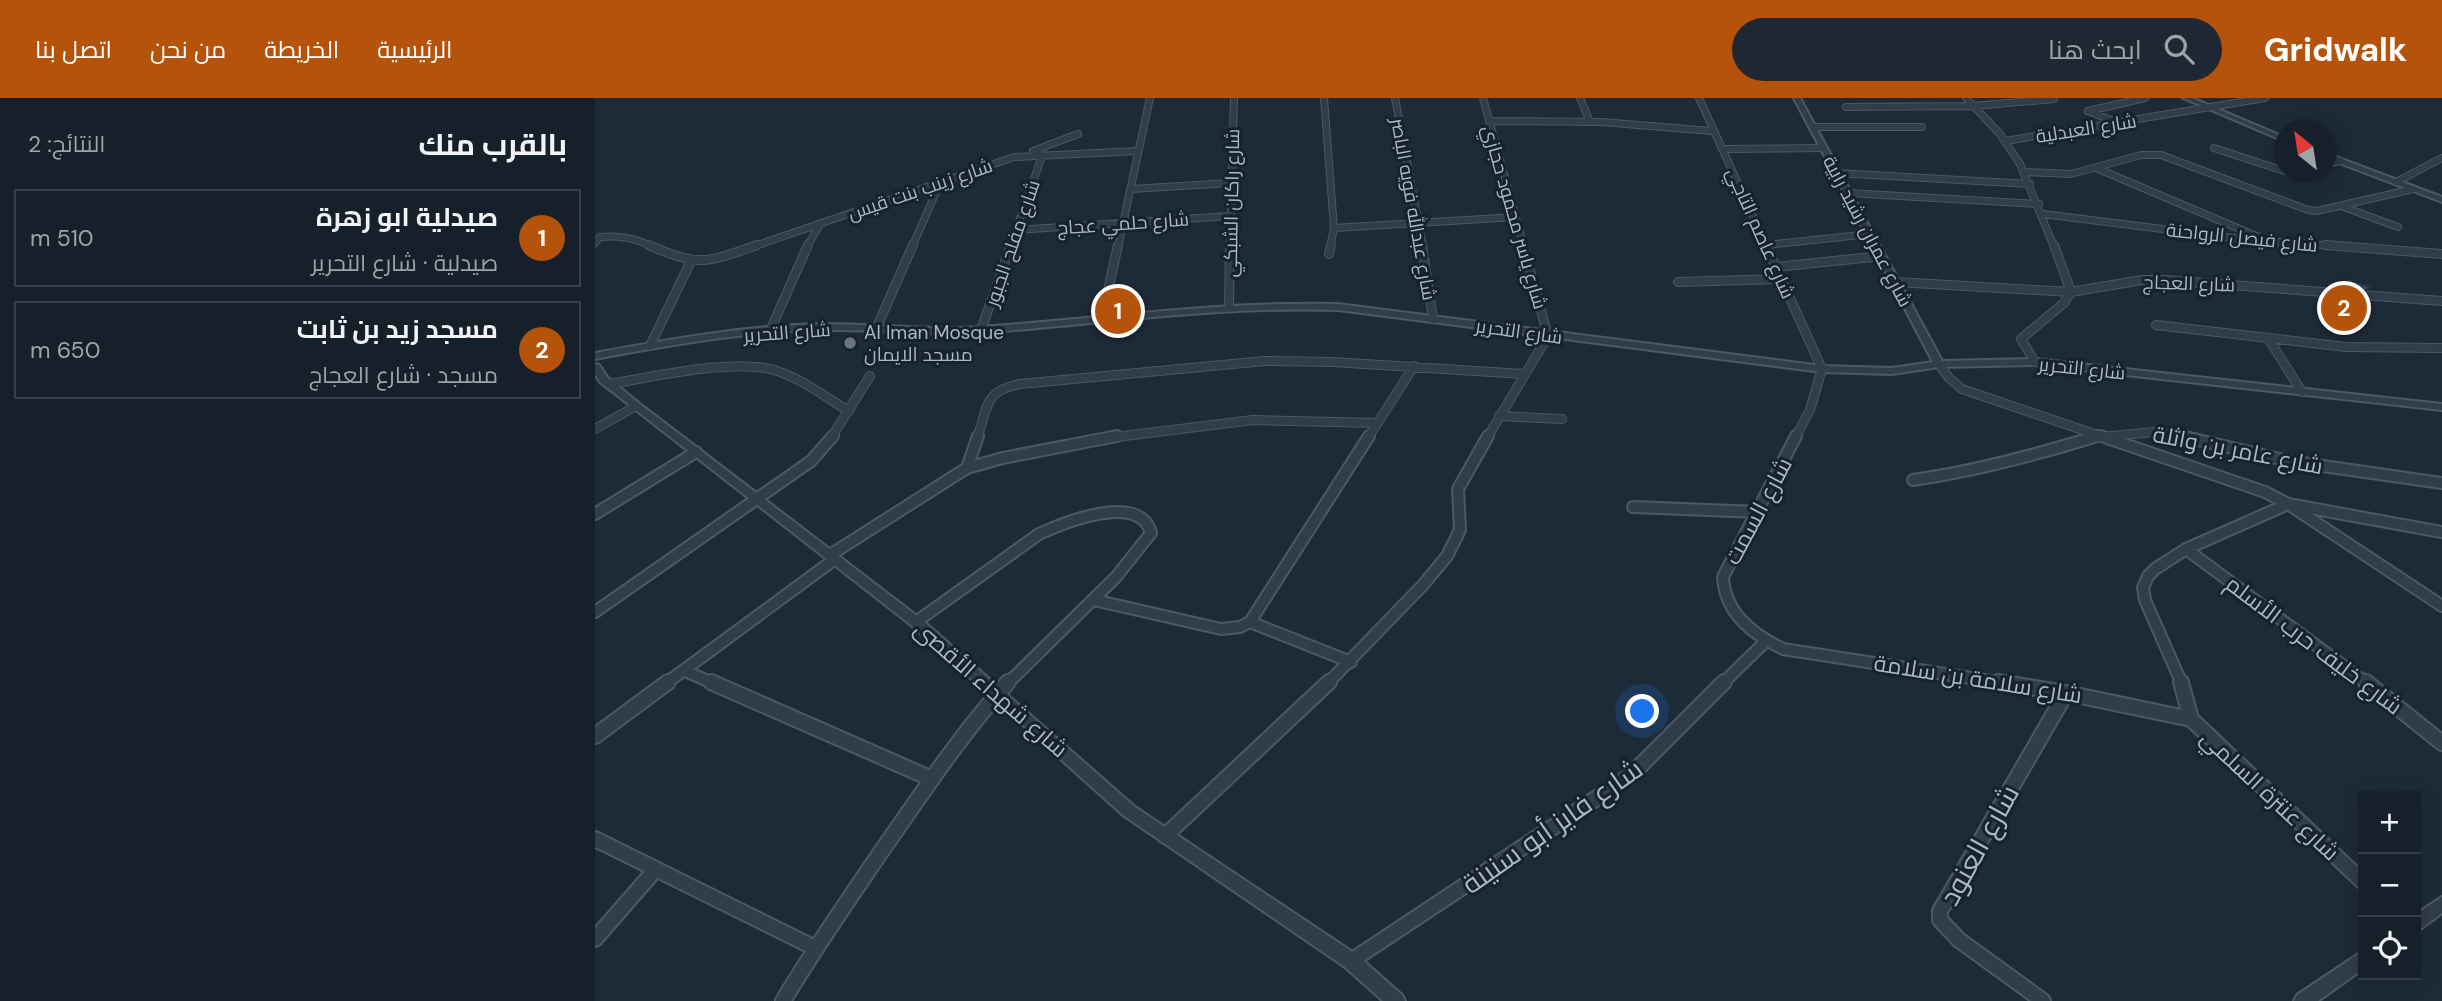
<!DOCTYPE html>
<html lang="ar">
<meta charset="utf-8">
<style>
body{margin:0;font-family:"DM Sans",Cairo,sans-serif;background:#1f2832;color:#f1f3f6;direction:rtl}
.controls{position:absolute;right:21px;bottom:21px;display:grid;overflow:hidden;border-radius:0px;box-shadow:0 4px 18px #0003}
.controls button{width:63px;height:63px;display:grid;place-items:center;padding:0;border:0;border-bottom:2px solid #353e47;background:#16202a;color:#f1f3f6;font:35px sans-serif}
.compass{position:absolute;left:1679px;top:21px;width:63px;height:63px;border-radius:50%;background:#16202a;box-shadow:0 4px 18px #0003;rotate:330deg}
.you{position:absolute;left:1048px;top:614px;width:24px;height:24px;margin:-18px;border:5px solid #fff;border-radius:50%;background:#1a73e8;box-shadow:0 0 0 10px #1a73e833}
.badge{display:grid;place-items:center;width:46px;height:46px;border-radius:50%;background:#b45309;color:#fff;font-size:23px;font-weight:700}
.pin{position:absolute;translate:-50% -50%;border:4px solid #fff;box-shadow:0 2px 7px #0006}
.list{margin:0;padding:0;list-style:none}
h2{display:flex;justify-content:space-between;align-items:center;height:91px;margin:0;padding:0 28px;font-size:30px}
h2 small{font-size:23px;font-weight:400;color:#9ea3a8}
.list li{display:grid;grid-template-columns:46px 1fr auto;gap:21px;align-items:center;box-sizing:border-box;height:98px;margin:0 14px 14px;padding:0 14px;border:2px solid #353e47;border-radius:0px}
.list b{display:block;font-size:26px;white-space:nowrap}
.list p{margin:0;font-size:23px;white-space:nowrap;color:#9ea3a8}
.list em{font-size:23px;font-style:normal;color:#9ea3a8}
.icon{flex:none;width:38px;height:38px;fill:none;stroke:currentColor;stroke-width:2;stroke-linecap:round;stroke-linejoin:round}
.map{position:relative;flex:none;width:1847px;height:903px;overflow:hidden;direction:ltr}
header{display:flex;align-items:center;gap:42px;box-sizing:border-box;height:98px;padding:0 35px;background:#b45309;color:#fff}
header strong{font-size:33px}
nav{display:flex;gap:38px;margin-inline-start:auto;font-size:24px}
.search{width:490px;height:63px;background:#1f2832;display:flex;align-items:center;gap:18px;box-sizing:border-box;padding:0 24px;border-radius:38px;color:#9ea3a8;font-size:26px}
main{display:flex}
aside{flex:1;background:#16202a}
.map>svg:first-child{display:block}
</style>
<header>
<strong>Gridwalk</strong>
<div class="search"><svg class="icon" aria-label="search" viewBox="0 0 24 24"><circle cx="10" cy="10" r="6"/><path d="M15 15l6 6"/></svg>ابحث هنا</div>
<nav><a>الرئيسية</a><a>الخريطة</a><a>من نحن</a><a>اتصل بنا</a></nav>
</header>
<main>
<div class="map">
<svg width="1847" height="903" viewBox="0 0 1847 903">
<rect width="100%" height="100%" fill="#1d2b38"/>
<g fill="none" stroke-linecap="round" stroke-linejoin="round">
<g stroke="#4c5864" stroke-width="8">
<path id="minor-far3" d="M729,0L739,130L735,149
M800,0L828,149
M888,0L929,149
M985,0L995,24
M1104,0L1172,149
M1371,0L1405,36L1425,66L1459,149
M1251,9L1378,8L1459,1
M1493,13L1550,0
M1493,13L1523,25
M894,23L1006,24L1117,33
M1218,29H1327
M1410,43L1670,0
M1619,50L1689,73
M1129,51L1229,50
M438,53L483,36
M1731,66L1746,63
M1501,70L1666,140
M1430,74L1476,76L1546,57H1566L1713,112L1722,113L1818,91
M1242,75L1435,86
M1801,84L1847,60
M536,91L636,85
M1253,95L1444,106
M1746,108L1803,129
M1448,116L1647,141L1753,149
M739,130L921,119
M421,132L635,118
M0,145L5,139C25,137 40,140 58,149
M1171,147L1275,136
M157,149L419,59L543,53
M212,149L224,128
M317,149L346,83
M415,149L447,58L443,55L445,51
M523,149L555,0
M635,149L639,0"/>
</g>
<g stroke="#4c5864" stroke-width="10">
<path id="minor-far2" d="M54,147C103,170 114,164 162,147
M827,147L838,221
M1171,147L1227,271L1215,312L1200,340
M1459,147L1476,194
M1730,147L1847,156
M734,156L736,147
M1180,169L1287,158
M1083,184L1186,181
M1301,184L1476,194L1547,182H1570L1847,203
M634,209L635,147
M507,220L523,147
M1561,227L1751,249L1847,250
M281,231L318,147
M386,232L416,147
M175,233L213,147
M1673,240L1707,294
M55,248L95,165
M1440,264L1426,241L1469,205L1476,194
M1344,266L1354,280L1367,291L1511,340
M14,286C59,279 136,260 179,272C206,280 230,299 254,313
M904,318L967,321
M0,331L41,308
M236,340L275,278
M382,340C394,307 388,294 425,286L670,263L738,264L928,276
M513,340L658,322L782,325
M773,340L819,268
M892,340L953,238L928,147
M1496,340L1559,334L1598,340"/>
</g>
<g stroke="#4c5864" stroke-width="14">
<path id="minor-far1" d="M1201,338L1128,479C1130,515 1157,536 1188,551L1415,586
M1506,338L1670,394L1693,406L1847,508
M1586,338L1693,363L1847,385
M372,370L383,338
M1318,382C1381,373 1441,357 1502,338
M1038,409L1163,414
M0,416L101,354
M1591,451L1773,586
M235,457L372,370L408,360L522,338
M499,502L626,531L645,529L655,524
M0,514L216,363L238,338
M321,524L444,436C468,425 545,393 556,435L521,479L412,586
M756,564L655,524L774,338
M90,573L120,586
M70,586L240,461
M732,586L828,487L852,458L865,432L863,391L893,338
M1127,586L1170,544
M1587,586L1550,502L1548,490L1553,478L1560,471L1591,451L1693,406L1847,434"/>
</g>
<g stroke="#4c5864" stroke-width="18">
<path id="minor" d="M116,584L337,681
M1403,584L1471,595L1596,621
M1586,584L1596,621L1768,784
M1771,584L1847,645
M0,638L73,584
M570,738L734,584
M0,741L220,850
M0,841L61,771
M756,863L1035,678L1129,584
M188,903C219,851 254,801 288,751C328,694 366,636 413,584
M1448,903L1364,842L1345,822V813L1471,595"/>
</g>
<g stroke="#4c5864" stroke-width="4">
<path id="tertiary" d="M1199,0H1205L1347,263L1440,261L1847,306V312L1440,267L1344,269L1297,276L1227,274L743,212C621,208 505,226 384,235C333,238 282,231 231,232C153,233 76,247 0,261V255C76,241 153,227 231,226C282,226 333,233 384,229C505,221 622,203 743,206L1227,268L1297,270L1338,264Z
M1588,0H1597L1689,39V43Z
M1731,55L1847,99V104L1731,60Z
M0,266L4,267L13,280L45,306L326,521L540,709L762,857L807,897L810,903H788L750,869L528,717L316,527L5,284L0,276Z
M1847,799V815L1827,830L1821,832V816Z
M1768,853V871L1723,903H1699L1702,897Z"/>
</g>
<use href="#minor-far3" stroke="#313d49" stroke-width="6"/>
<use href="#minor-far2" stroke="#313d49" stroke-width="8"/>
<use href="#minor-far1" stroke="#313d49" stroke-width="10"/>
<use href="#minor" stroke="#313d49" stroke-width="14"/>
<use href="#tertiary" fill="#313d49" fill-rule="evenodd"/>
</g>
<path fill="#374653" d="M1774,189L1763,210L1753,220L1733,213L1744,192Z"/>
<path fill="#2d3944" d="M1774,189L1763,210L1753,220L1763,198Z"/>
<path fill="#405161" stroke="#2d3944" stroke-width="2" d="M1754,183L1774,189L1763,198L1744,192Z"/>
<circle fill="#6b7280" stroke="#17222d" stroke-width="2.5" cx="255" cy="245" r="7"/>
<g text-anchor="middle" stroke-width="6" stroke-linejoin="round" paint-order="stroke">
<g font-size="19" fill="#abb8c6" stroke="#17222d">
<text transform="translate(1491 30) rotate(-9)" y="7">شارع العبدلية</text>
<text transform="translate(325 91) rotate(-19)" y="7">شارع زينب بنت قيس</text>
<text transform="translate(636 105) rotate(-89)" y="7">شارع راكان الشبكي</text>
<text transform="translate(819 111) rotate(80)" y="7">شارع عبدالله فويه الباصر</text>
<text transform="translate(920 119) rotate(74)" y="7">شارع ياسر محمود حجازي</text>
<text transform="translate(528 125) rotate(-4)" y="7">شارع حلمي عجاج</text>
<text transform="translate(1273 133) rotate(62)" y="7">شارع عمران رشيد رابية</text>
<text transform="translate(1166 135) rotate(66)" y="7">شارع عاصم التاجي</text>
<text transform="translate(1647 139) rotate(6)" y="7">شارع فيصل الرواحنة</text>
<text transform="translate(417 145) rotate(-71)" y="7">شارع مفلح الجبور</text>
<text transform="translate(1594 185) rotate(2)" y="7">شارع العجاج</text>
<text transform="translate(924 233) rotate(8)" y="7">شارع التحرير</text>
<text transform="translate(192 234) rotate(-4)" y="7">شارع التحرير</text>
<text transform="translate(1487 270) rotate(6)" y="7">شارع التحرير</text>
</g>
<g font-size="19" fill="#abb8c6" stroke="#17222d" text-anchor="start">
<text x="269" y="241">Al Iman Mosque<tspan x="269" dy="22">مسجد الايمان</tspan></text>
</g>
<g font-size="23" fill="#abb8c6" stroke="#17222d">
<text transform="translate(1643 352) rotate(11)" y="8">شارع عامر بن واثلة</text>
<text transform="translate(1163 413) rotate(-62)" y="8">شارع السمت</text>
<text transform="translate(1719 547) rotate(37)" y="8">شارع خليف حرب الأسلم</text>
<text transform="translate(1383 581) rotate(9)" y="8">شارع سلامة بن سلامة</text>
<text transform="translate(396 591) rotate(41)" y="8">شارع شهداء الأقصى</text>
<text transform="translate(1675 697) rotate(43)" y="8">شارع عنترة السلمي</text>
</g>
<g font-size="28" fill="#abb8c6" stroke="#17222d">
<text transform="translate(957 728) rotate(-35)" y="10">شارع فايز أبو سنينة</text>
<text transform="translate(1384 747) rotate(-61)" y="10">شارع العنود</text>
</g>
</g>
</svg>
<div class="controls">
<button>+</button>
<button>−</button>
<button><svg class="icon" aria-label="locate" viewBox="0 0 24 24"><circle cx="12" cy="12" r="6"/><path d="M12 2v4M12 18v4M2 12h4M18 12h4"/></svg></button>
</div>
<svg class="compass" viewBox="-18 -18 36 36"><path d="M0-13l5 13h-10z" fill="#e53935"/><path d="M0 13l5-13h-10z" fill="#9ea3a8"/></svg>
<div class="you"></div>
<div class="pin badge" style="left:523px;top:213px">1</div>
<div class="pin badge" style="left:1749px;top:210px">2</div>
</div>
<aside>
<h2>بالقرب منك<small>النتائج: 2</small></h2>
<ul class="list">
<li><span class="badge">1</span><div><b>صيدلية ابو زهرة</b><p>صيدلية · شارع التحرير</p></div><em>510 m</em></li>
<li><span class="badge">2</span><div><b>مسجد زيد بن ثابت</b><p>مسجد · شارع العجاج</p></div><em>650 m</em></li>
</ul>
</aside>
</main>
